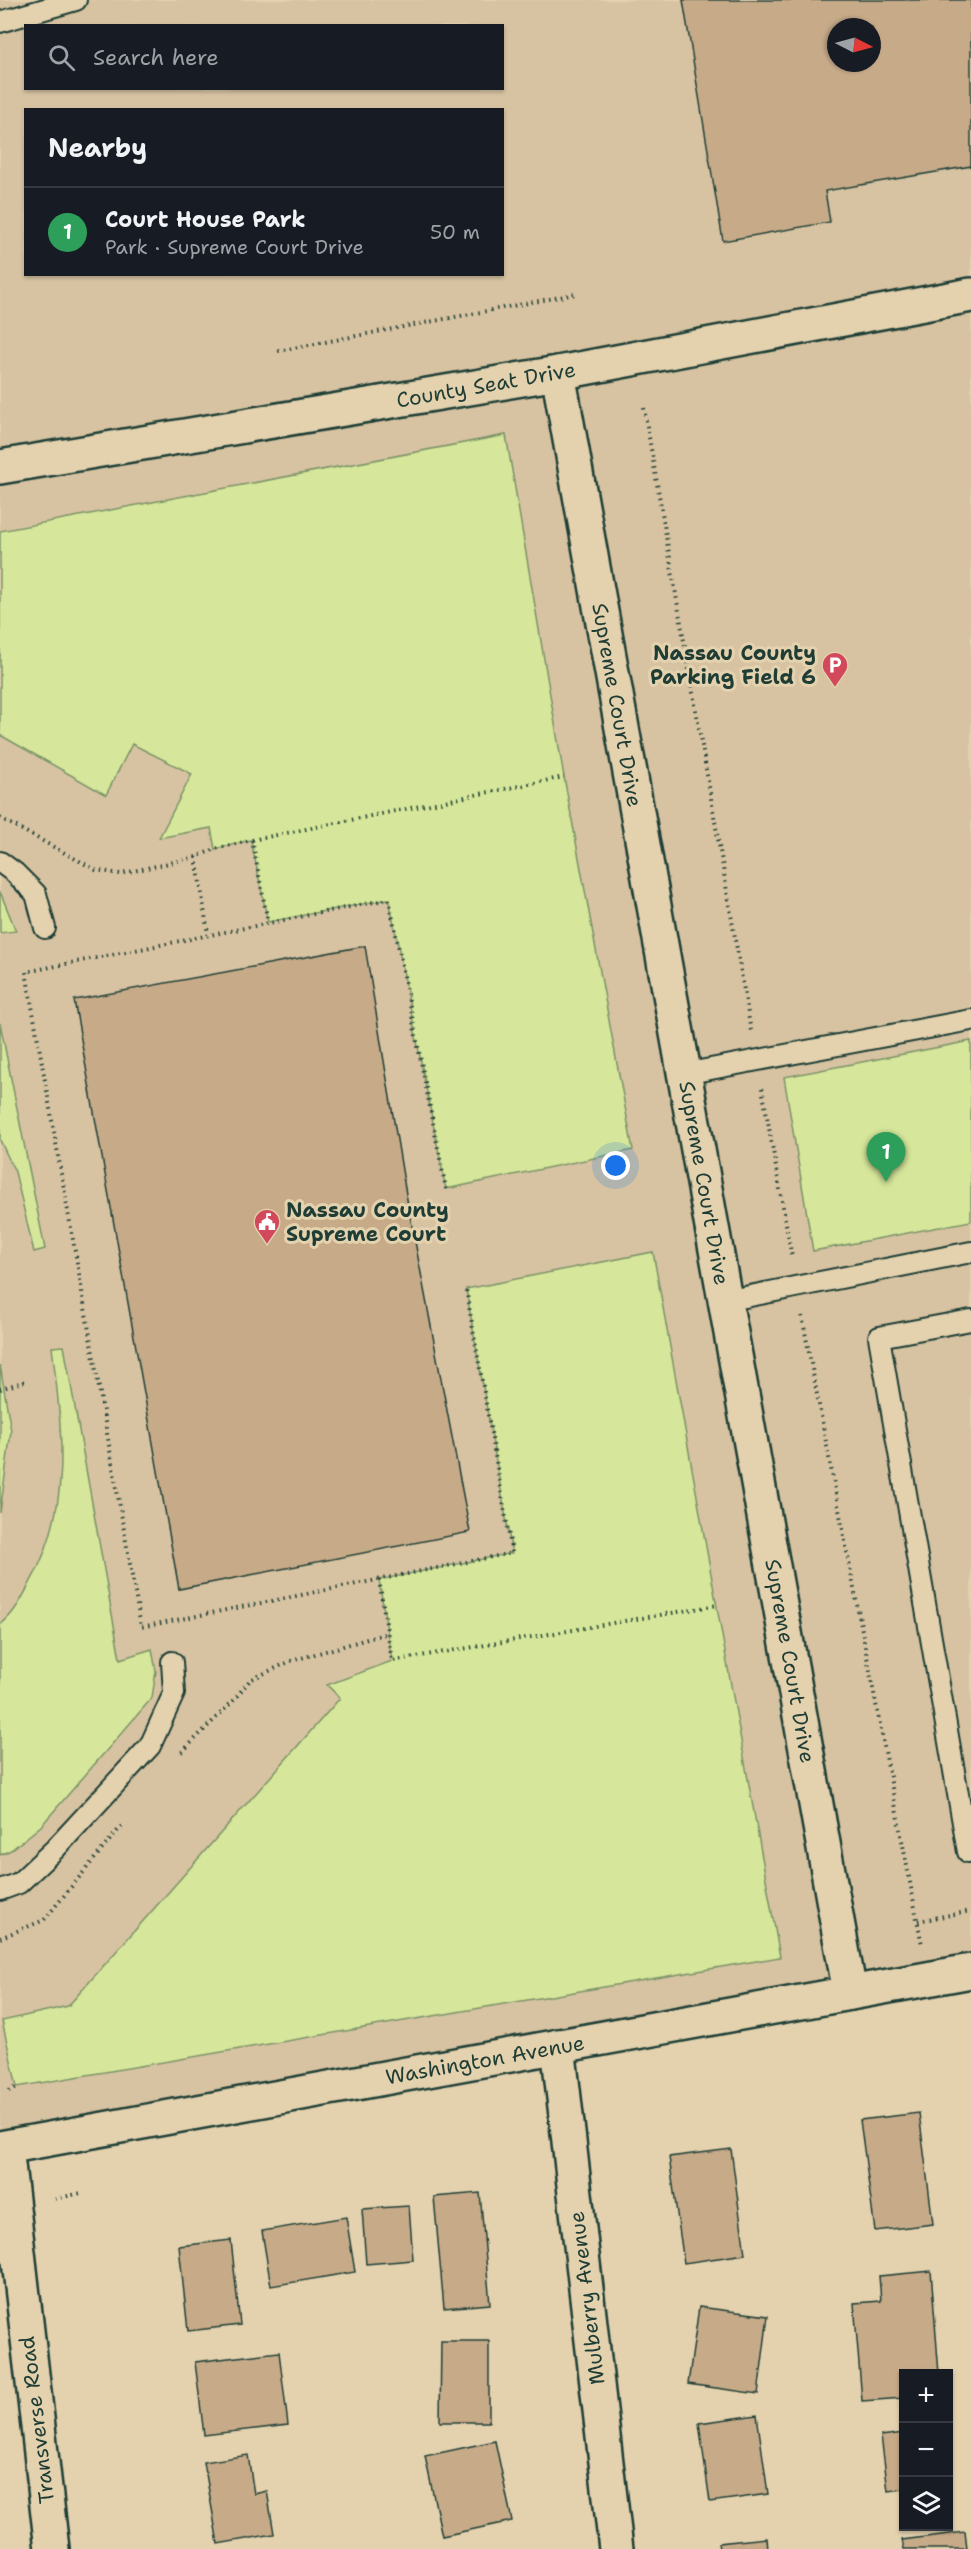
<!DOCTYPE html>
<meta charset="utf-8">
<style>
body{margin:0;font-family:"Shantell Sans",sans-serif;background:#242831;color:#f1f3f6}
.controls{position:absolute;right:18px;bottom:18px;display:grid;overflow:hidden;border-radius:0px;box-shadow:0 2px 4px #0004}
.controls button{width:54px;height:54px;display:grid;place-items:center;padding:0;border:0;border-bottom:2px solid #363941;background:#171b24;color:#f1f3f6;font:30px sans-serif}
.compass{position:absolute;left:827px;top:18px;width:54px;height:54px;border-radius:50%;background:#171b24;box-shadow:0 2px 4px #0004;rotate:96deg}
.you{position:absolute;left:616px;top:1166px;width:21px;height:21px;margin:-15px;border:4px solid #fff;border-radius:50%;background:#1a73e8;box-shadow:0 0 0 9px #1a73e833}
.badge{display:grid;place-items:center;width:39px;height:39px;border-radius:50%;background:#d1495b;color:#fff;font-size:20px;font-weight:700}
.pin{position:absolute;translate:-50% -50px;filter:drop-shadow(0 2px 3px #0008)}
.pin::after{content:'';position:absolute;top:32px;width:21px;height:18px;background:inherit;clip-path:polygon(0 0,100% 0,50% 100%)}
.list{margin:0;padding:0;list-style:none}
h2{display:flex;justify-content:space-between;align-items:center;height:78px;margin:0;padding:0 24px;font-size:26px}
h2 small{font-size:20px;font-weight:400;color:#9ea1a6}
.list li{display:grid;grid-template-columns:39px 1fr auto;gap:18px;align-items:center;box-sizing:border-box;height:90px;padding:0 24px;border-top:2px solid #363941}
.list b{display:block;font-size:22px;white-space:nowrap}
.list p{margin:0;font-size:20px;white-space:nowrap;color:#9ea1a6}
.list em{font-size:20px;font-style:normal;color:#9ea1a6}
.icon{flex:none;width:33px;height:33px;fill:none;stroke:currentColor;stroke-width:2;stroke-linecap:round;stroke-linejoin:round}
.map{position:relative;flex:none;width:971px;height:2549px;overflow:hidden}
.search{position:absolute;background:#171b24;box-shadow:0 2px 4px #0004;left:24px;top:24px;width:480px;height:66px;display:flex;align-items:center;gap:15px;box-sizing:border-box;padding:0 21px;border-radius:0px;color:#9ea1a6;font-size:22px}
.panel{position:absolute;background:#171b24;box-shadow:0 2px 4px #0004;left:24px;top:108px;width:480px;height:168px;border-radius:0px}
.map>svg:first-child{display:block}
</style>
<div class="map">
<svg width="971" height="2549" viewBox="0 0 971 2549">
<rect width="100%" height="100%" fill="#e4d2af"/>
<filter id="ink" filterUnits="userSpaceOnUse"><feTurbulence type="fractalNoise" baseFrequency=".0167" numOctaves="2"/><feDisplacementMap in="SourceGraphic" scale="12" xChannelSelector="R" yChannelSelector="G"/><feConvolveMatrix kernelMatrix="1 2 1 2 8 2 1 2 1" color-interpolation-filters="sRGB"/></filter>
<g filter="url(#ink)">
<path fill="#d7c3a2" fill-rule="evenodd" d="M0,0H971V1971L0,2148ZM26,26H502V88H26ZM836,27H872V63H836ZM26,110H502V274H26Z"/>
<path fill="#d6e69a" stroke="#7a9267" stroke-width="1.5" d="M506,435L564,777L633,1150L446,1189L389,899L268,922L251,840L215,849L211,828L159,838L192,774L132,744L106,795L0,735V531Z
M0,893L1,894L16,931L0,933Z
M0,1023L45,1249L34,1252L15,1172L0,1140Z
M971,1041V1221L813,1251L784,1077Z
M653,1252L780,1957L17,2087L2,2021L68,2006L340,1698L327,1685L392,1661L379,1580L512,1553L466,1289Z
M64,1346L120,1659L152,1649L156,1671L152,1698L41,1826L11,1850L0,1855V1625C14,1614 21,1600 29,1585C73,1509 62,1430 52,1347Z
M0,1365L11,1431L0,1513Z"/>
<path fill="#c7ab89" stroke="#1f3d34" stroke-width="1.5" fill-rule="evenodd" d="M683,0H971V166L825,191L830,222L723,241ZM836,27H872V63H836Z
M365,946L406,1194L470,1532L179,1589L74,1000Z
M919,2113L933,2224L875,2231L860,2120Z
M731,2149L745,2254L684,2263L669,2157Z
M480,2193L490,2304L444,2308L434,2197Z
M409,2206L413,2260L366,2264L362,2209Z
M346,2217L355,2272L271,2286L262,2231Z
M231,2240L240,2325L188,2331L179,2246Z
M931,2271L939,2374H904V2398L862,2401L854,2303L881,2301L879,2276Z
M699,2307L768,2316L758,2394L688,2384Z
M441,2341H489V2422H440Z
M279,2352L288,2425L204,2435L195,2362Z
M757,2415L768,2494L710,2502L699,2423Z
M904,2433V2489L888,2491L881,2436Z
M495,2441L512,2521L442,2536L425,2456Z
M248,2455L254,2494L267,2491L274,2534L218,2544L204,2462Z
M965,2532L967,2549H904L902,2540Z
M767,2538L768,2549H719L718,2543Z"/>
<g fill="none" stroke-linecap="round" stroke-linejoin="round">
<g stroke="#1f3d34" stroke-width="24">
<path id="lane" d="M0,22L76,0
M0,862L15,873L36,894L45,928
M684,1074L971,1020
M725,1301L971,1252
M971,1320L879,1337L968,1852L971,1851
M0,1890L19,1883L55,1849L150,1746L174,1693L172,1662"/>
</g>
<g stroke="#1f3d34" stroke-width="38">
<path id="street" d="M558,373L850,1993
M558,2046L616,2549"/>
</g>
<g stroke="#1f3d34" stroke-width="38">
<path id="secondary" d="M0,467L558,373L971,295
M6,2147L52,2549
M0,2148L971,1971"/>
</g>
<path stroke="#1f3d34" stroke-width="4" stroke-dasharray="1.5 4.5" stroke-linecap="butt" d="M278,351L575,294
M644,408L751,1031
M0,818L96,870L120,874L196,857L215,849L252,840L564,777
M252,840L268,922
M196,857L208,934
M762,1088L792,1258
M446,1189L389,899L26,972L141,1627L512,1553L466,1289
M802,1316L922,1945
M0,1389L26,1381
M379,1580L392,1661L718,1605
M182,1752L233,1701L250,1680L291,1661L388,1633
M918,1921L971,1911
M0,1938L44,1920L124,1823
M9,2091L17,2087
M55,2199L81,2193"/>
<use href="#lane" stroke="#e4d2af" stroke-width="20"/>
<use href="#street" stroke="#e4d2af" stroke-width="33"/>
<use href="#secondary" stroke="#e4d2af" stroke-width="33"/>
</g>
</g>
<defs>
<g id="parking-pin" transform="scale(1.35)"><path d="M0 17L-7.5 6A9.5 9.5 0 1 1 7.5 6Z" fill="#d1495b" stroke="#e4d2af"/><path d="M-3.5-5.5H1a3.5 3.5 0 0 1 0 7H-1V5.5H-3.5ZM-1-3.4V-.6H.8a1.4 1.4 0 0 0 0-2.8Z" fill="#fff"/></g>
<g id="civic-pin" transform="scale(1.35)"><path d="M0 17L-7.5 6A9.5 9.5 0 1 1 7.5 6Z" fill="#d1495b" stroke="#e4d2af"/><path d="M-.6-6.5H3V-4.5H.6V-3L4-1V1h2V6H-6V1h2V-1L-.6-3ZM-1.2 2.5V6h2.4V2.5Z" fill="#fff"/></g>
</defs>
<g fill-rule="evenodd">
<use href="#parking-pin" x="835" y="665"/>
<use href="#civic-pin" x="267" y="1222"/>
</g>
<g text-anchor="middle" stroke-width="6" stroke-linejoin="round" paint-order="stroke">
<g font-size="21" fill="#1f3d34" stroke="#e4d2af">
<text transform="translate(486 385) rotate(-10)" y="7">County Seat Drive</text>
<text transform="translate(617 705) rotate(80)" y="7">Supreme Court Drive</text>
<text transform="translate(704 1183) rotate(80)" y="7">Supreme Court Drive</text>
<text transform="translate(790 1661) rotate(80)" y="7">Supreme Court Drive</text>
<text transform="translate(485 2060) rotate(-10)" y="7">Washington Avenue</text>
<text transform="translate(587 2298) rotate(-97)" y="7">Mulberry Avenue</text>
<text transform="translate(37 2420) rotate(-97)" y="7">Transverse Road</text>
</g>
<g font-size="21" font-weight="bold" fill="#1f3d34" stroke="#e4d2af" text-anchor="end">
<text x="816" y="660">Nassau County<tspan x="816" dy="24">Parking Field 6</tspan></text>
<text x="286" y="1217" text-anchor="start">Nassau County<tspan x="286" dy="24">Supreme Court</tspan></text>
</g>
</g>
</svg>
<div class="controls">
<button>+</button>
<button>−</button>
<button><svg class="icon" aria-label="layers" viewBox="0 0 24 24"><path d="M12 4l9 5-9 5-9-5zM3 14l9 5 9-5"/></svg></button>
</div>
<svg class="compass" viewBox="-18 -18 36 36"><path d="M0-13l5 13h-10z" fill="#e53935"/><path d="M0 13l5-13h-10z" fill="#9ea1a6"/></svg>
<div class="you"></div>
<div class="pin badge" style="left:886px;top:1182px;background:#2e9e5b">1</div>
<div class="search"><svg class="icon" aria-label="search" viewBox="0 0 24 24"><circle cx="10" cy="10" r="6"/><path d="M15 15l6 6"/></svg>Search here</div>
<section class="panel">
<h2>Nearby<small></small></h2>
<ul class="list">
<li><span class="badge" style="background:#2e9e5b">1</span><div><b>Court House Park</b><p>Park · Supreme Court Drive</p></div><em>50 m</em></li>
</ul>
</section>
</div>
